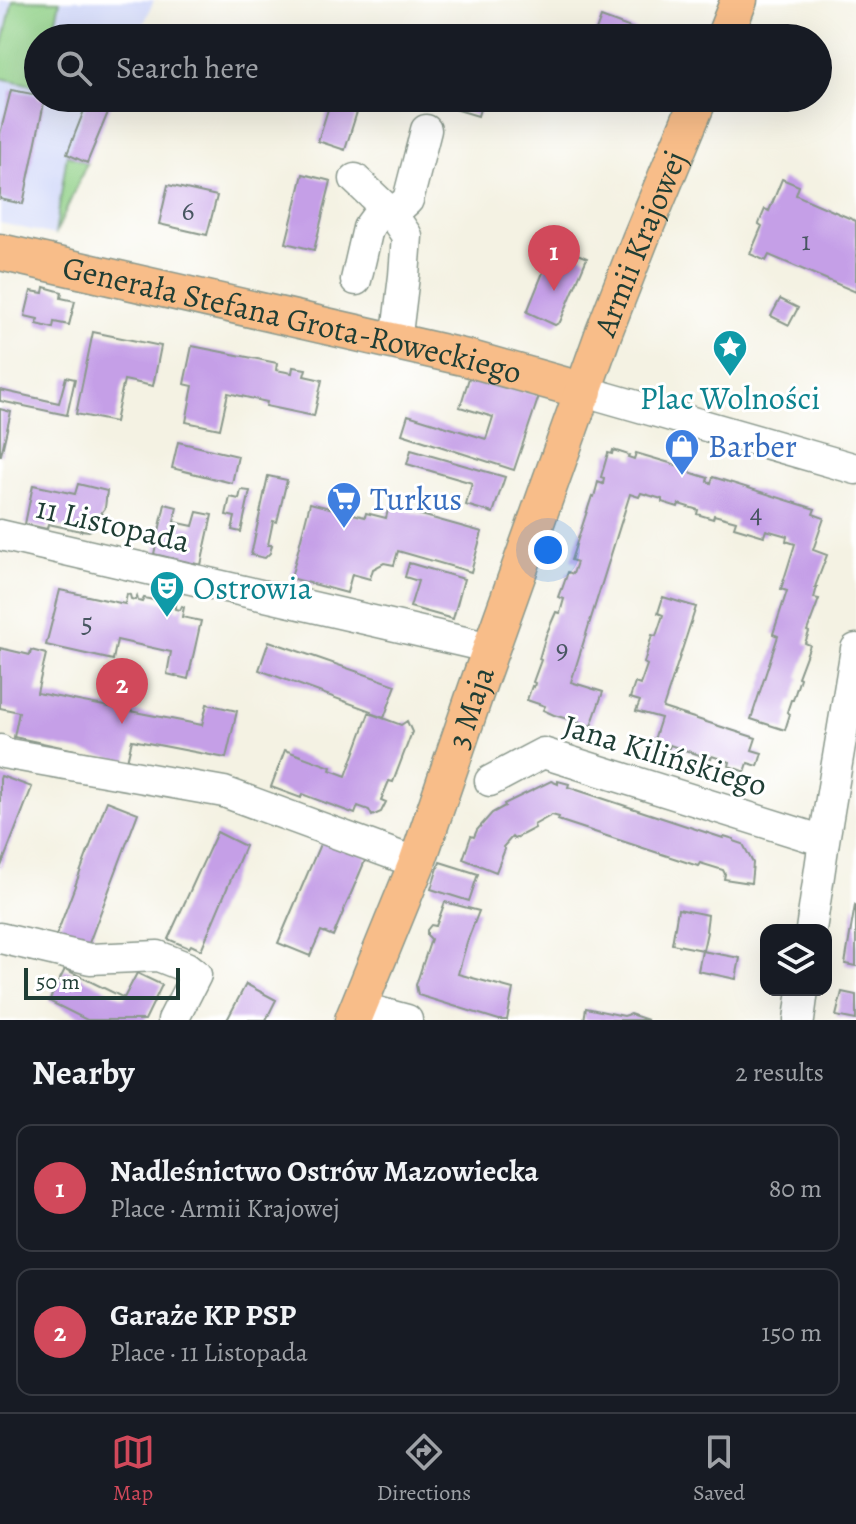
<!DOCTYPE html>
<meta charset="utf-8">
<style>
body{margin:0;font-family:Alegreya,serif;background:#242831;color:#f1f3f6}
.controls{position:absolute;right:24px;bottom:24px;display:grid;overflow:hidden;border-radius:16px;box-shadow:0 8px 32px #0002}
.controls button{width:72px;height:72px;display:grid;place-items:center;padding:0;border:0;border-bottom:2px solid #363941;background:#171b24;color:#f1f3f6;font:40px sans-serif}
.scale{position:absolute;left:24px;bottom:20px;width:156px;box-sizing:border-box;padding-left:8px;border:4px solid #1f3d34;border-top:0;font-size:22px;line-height:28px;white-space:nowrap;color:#1f3d34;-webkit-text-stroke:6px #fff;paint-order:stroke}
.you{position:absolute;left:548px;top:550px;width:28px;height:28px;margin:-20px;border:6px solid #fff;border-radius:50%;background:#1a73e8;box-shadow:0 0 0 12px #1a73e833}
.badge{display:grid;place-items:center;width:52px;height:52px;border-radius:50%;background:#d1495b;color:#fff;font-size:26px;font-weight:700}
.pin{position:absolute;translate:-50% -66px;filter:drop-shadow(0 2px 4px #0008)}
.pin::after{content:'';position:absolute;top:42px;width:28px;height:24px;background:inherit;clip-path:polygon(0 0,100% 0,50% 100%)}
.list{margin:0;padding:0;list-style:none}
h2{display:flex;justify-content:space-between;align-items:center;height:104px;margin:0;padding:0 32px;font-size:34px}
h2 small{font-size:26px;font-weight:400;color:#9ea1a6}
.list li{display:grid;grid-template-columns:52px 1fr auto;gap:24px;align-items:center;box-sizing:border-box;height:128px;margin:0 16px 16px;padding:0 16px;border:2px solid #363941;border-radius:16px}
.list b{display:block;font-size:30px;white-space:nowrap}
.list p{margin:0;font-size:26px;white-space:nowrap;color:#9ea1a6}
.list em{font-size:26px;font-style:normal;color:#9ea1a6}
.icon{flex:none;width:44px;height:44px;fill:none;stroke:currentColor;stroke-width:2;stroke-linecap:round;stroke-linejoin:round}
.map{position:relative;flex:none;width:856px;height:1020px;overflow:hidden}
.search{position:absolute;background:#171b24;box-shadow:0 8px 32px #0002;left:24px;right:24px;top:24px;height:88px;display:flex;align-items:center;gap:20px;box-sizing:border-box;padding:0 28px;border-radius:44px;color:#9ea1a6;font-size:30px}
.sheet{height:392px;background:#171b24}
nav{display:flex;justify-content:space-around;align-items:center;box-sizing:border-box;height:112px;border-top:2px solid #363941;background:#171b24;font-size:22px;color:#9ea1a6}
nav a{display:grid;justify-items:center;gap:4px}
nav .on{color:#d1495b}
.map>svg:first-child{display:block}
</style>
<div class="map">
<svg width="856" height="1020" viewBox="0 0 856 1020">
<rect width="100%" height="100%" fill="#fff"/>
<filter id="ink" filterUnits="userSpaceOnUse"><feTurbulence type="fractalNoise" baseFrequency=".0125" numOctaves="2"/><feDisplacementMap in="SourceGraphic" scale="16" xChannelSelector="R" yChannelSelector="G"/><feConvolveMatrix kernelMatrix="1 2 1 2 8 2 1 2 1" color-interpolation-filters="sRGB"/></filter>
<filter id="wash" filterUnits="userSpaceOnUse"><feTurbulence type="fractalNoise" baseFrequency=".006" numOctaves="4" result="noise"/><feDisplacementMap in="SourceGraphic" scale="32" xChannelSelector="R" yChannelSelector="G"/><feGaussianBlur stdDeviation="1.8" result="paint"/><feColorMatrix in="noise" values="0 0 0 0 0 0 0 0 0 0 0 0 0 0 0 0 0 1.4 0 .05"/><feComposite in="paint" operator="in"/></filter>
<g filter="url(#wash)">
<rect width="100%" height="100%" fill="#f4f2e3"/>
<path fill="#d2d9f9" d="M0,0H154L138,38H38V98H114L55,235L0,223Z"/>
<path fill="#90d087" stroke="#58865e" stroke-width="2" d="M13,0L60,1L52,38H38V86L0,78V57Z
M67,154L87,163L55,235Z"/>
<g id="blocks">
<path fill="#c59fe7" d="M601,17L639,31L637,38H599L594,36Z
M11,90L38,95V98H45L23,204L0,199V134Z
M89,98H114L87,163L67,154Z
M418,98H483L478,116Z
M330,103L357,112L345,150L318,141Z
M303,174L331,181L314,250L286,243Z
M782,179L799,186L796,195L856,221V292L769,255L766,261L750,254L762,226L759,224L762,216L765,209L769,211Z
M168,185L217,196L207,235L159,224Z
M556,245L587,258L560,322L555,325L527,312L544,270Z
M44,287L62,292L61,298L75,301L69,325L54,322L53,328L37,324L38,319L25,316L31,291L43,293Z
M780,299L798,308L789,325L771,316Z
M93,332L161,346L153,386L124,380L115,422L76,414Z
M192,346L277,363L276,370L292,373L293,367L306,369L304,376L322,380L314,416L266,406L267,402L228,393L220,429L186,422L193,386L184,384Z
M470,375L539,396L514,470L402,434L408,415L486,439L493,417L460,407Z
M66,377L75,379L67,415L0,401V390L59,403Z
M0,409L11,412L1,455H0Z
M178,442L238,456L232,483L172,468Z
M411,450L505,477L493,513L466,505L472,483L407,464Z
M613,450L629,455L628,457L634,459L636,453L690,469L689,472L708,478L707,481L711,483L713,477L815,509L813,514L824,518L813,550L827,555L815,587H817L814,598L819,599L807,631L809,632L805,643L810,645L798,677L800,678L793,700H791L787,712L790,714L785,730L751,719L778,636L773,634L787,591L781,589L795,544L786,541L787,536L766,530L764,536L734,527L736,521L714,515L713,519L697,514L698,510L679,504L678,507L662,502V499L641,493L639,497L630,494L571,682L603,692L591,726L554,715L543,710L545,706L527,700L532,686L534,687L535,683L533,682L541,660L539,659L546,635L556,612L560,613L564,599L558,597L561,589H562L568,572L573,574L577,562L571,560L592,496L594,497L598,482L603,484L604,478L601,477L608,453L612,454Z
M268,476L287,480L277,522L273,521L268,545H272L270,553L265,558L251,555Z
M78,484L107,491L105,508L102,512L100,521L97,520L95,527L89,531L81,530V531L48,524L47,529L25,524L33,485L75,494Z
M241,490L250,491L241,532L232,530L235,517L226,515L230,497L239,499Z
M310,503L365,517L366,513L386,518L389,506L482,532L471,572L398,551L394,565L384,563L373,569L370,579L352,574L347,593L291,578Z
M165,504L177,507L174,522L193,526L197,512L212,515L201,565L154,554Z
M409,563L464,579L453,619L410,607L418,581L405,577Z
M60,590L125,604L127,594L130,595L131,599L135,600L137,596L138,601L142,602L144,598L167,603L168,607L172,608L175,605V609L180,610L182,606L184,607L182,617L201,621L188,679L167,674L171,652L117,640L113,660L46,645Z
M663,597L696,607L663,708L756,738L752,750L762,753L758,766L748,763L745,772L729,766L730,762L712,756L711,759L670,745L669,748L653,743L661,718L636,711L640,701L630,698L635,683L640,685L647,665L644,663L652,635L656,636L663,615L658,613Z
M269,641L396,685L384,718L370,713L371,711L259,670Z
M0,648L30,655L31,650L46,654L37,693L202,725L207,704L237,711L226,758L132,740L127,761L14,737L19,712L0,708Z
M369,713L401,725L407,721L412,732L393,782L389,781L381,800L386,802L381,812L372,816L369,810L358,806L355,814L302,794L301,798L271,787L285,750L331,767L330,770L346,776Z
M1,776L32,787L0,869V779Z
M551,781L558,784V781L569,784L568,787L723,838L724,836L734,839V841L743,844L753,863L751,883L724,879L725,874L723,870L700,863L698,866L558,820L559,817L552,815L534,825L535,828L514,839L512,837L503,847L505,849L496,872L463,859L471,836L474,837L477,830L492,813L505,806L504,804Z
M107,801L138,813L86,951L55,939Z
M217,832L245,846L201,950L191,945L189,948L168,939Z
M323,837L367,856L333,936L321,931L310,956L278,943Z
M440,862L478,874L469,901L431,889Z
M445,902L479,911L467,942L458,974L513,989L507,1020H499L418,995L416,985L431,939L427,935V930L431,925L436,926Z
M855,905L856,906V966L845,964Z
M678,909L708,915L706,931L707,932L703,950L672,944Z
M702,951L740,958L736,979L698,971Z
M65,969L124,998L137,973L162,985L145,1020H87L49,1001Z
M246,984L276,1000L266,1020H227Z
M842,992L856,995V1020L836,1016Z
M586,1008L624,1016L630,1014L648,1020H584Z"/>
</g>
</g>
<g filter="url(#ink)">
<use href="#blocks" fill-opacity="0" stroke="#8a988c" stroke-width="2"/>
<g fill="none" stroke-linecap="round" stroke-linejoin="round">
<g stroke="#8a988c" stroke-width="33">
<path id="minor" d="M355,179L392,214L407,236L404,276L396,342
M392,214L408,200L426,130
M356,280L368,228L384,206
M584,391L856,469
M0,535L491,648
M0,750L3,753L224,792L417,863
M490,781L543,753L824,841
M811,930L824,841L856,649
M0,938L90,959L158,956L186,967L196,975L173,1020
M359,1007L407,1020
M799,1020L803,990"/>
</g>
<g stroke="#8a988c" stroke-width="39">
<g id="major">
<path d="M724,38L739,0"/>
<path id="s1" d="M0,252L467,358L584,391"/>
<path id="s2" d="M353,1020L417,863L479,682L604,332L640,240L699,98"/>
</g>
</g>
<use href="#minor" stroke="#fff" stroke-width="30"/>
<use href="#major" stroke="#f8bd89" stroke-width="36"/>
</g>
</g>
<defs>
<g id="sight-pin" transform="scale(1.8)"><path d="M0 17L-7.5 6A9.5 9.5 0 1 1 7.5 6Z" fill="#0f9aa8" stroke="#fff"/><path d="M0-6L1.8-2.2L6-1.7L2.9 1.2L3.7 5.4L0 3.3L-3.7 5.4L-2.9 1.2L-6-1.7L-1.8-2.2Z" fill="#fff"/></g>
<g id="shop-pin" transform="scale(1.8)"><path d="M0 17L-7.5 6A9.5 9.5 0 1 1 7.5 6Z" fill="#3f7fe0" stroke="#fff"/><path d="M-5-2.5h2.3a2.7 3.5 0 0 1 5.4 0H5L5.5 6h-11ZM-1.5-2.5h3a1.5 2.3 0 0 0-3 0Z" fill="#fff"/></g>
<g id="supermarket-pin" transform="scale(1.8)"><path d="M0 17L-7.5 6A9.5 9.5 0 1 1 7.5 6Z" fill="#3f7fe0" stroke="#fff"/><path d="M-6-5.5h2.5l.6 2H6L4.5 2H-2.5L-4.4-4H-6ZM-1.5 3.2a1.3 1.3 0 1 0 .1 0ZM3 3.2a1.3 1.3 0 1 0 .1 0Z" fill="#fff"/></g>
<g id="theatre-pin" transform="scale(1.8)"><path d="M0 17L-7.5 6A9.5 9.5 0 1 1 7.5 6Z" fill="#0f9aa8" stroke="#fff"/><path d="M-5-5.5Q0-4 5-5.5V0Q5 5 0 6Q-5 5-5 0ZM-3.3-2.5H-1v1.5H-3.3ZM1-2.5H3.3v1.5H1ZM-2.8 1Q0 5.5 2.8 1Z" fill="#fff"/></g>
</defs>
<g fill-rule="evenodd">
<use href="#sight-pin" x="730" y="347"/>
<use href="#shop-pin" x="682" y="446"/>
<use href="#supermarket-pin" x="344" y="499"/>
<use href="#theatre-pin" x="167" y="588"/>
</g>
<g text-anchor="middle" stroke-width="6" stroke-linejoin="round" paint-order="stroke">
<g font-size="28" fill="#485661">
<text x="188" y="220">6</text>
<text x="806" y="250">1</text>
<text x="756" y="522">4</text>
<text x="87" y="632">5</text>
<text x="562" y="658">9</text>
</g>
<g font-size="32" fill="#1f3d34" stroke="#fff">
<text dy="11" stroke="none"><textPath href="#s2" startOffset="828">Armii Krajowej</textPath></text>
<text dy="11" stroke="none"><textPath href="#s1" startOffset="300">Generała Stefana Grota-Roweckiego</textPath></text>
<text transform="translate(113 524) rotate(13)" y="11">11 Listopada</text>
<text dy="11" stroke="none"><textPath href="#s2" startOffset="334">3 Maja</textPath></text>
<text transform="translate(665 755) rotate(17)" y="11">Jana Kilińskiego</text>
</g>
<g font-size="32" fill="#0d838f" stroke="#fff">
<text x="730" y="409">Plac Wolności</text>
<text x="193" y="599" text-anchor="start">Ostrowia</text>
</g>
<g font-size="32" fill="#366cbe" stroke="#fff" text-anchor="start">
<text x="708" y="457">Barber</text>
<text x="370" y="510">Turkus</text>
</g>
</g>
</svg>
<div class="controls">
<button><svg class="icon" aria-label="layers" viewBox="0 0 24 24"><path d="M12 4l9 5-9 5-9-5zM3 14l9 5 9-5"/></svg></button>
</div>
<div class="scale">50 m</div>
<div class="you"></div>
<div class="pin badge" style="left:554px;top:291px">1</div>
<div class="pin badge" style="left:122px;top:724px">2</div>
<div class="search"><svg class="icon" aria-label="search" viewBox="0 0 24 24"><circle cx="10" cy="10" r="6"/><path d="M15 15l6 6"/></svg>Search here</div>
</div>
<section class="sheet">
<h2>Nearby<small>2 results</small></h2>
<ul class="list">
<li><span class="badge">1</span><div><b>Nadleśnictwo Ostrów Mazowiecka</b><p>Place · Armii Krajowej</p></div><em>80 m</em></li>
<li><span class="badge">2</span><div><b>Garaże KP PSP</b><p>Place · 11 Listopada</p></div><em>150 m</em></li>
</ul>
</section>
<nav>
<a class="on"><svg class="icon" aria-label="map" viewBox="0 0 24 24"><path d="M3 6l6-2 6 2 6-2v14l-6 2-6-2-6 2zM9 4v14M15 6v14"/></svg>Map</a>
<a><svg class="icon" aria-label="directions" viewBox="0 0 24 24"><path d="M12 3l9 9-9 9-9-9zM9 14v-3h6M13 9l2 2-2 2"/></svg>Directions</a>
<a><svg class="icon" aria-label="saved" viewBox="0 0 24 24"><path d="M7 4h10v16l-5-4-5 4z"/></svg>Saved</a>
</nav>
